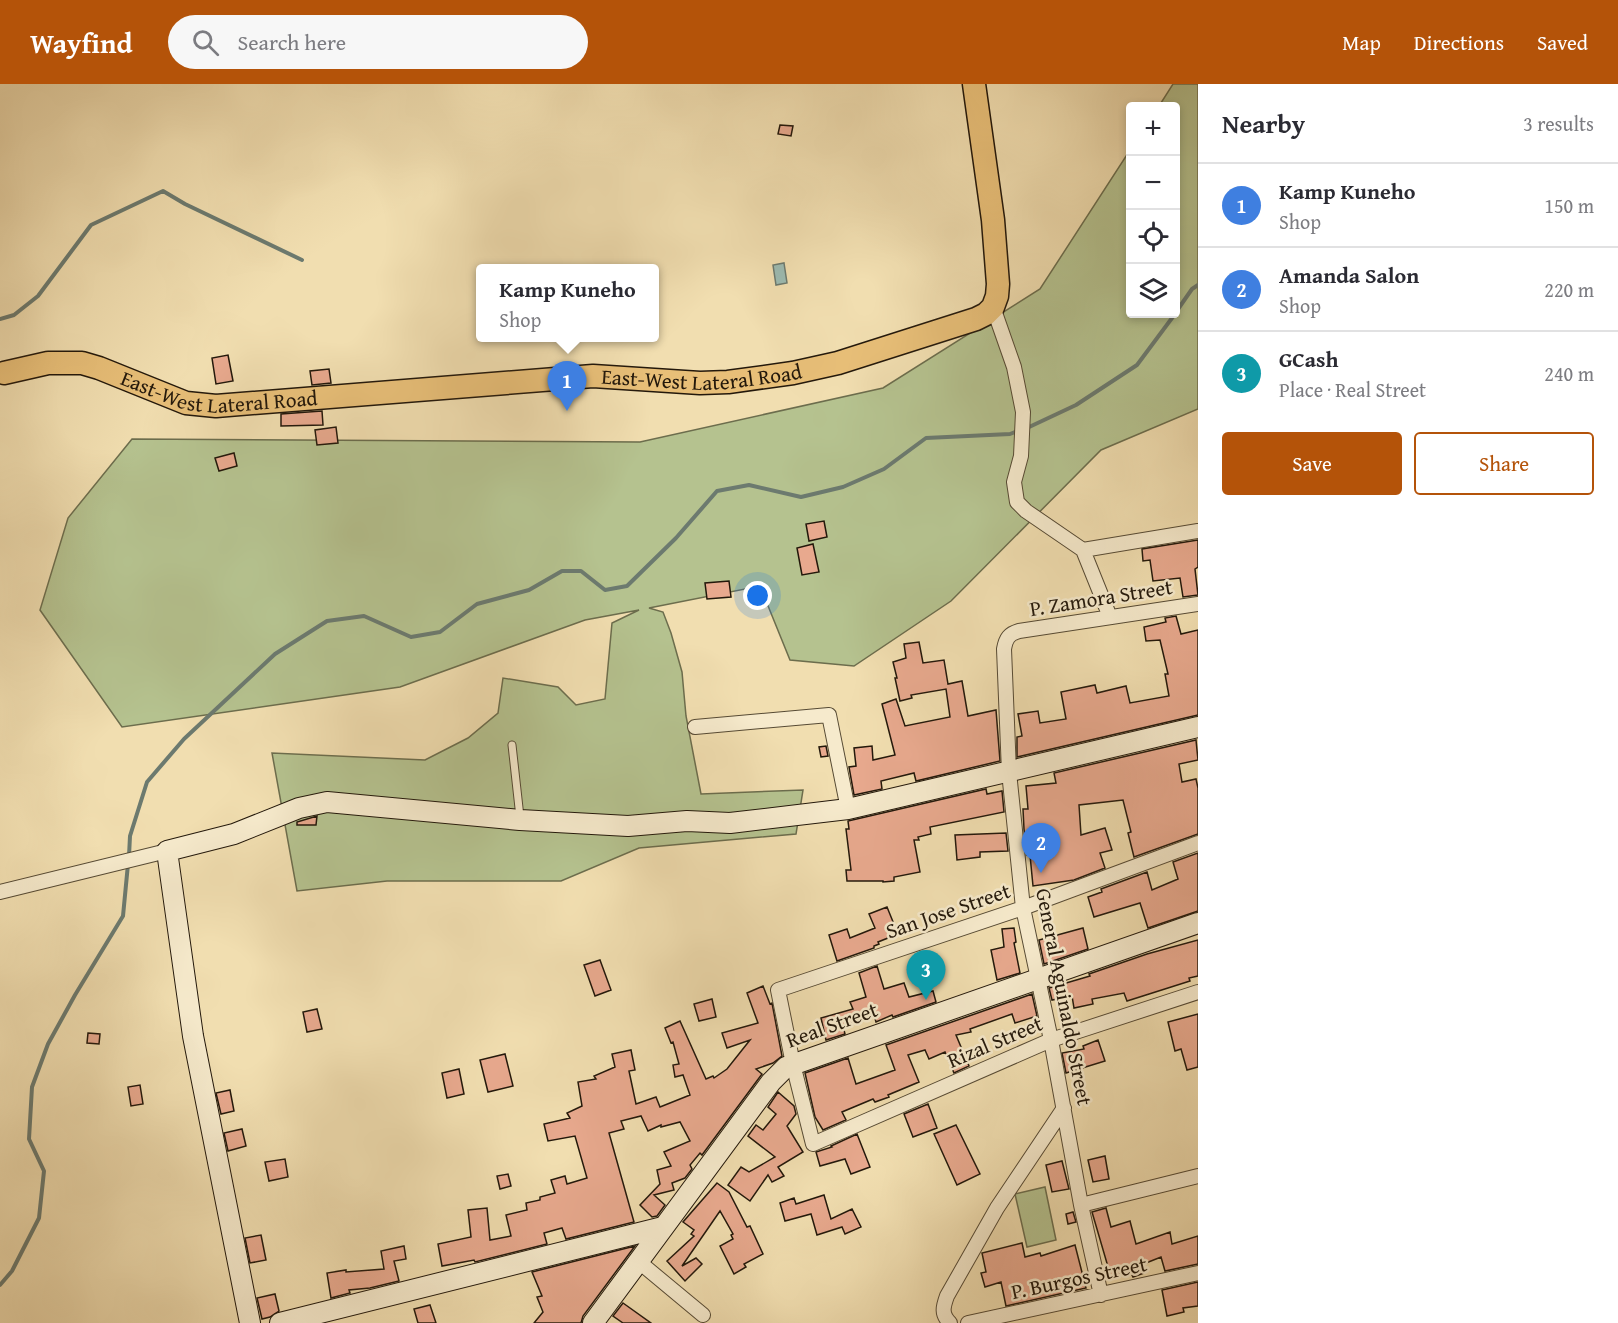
<!DOCTYPE html>
<meta charset="utf-8">
<style>
body{margin:0;font-family:"Gentium Book Plus",serif;background:#f7f7f7;color:#2b2b33}
.controls{position:absolute;right:18px;top:18px;display:grid;overflow:hidden;border-radius:6px;box-shadow:0 3px 9px #0003}
.controls button{width:54px;height:54px;display:grid;place-items:center;padding:0;border:0;border-bottom:2px solid #e1e1e2;background:#fff;color:#2b2b33;font:30px sans-serif}
.you{position:absolute;left:758px;top:512px;width:21px;height:21px;margin:-15px;border:4px solid #fff;border-radius:50%;background:#1a73e8;box-shadow:0 0 0 9px #1a73e833}
.badge{display:grid;place-items:center;width:39px;height:39px;border-radius:50%;background:#b45309;color:#fff;font-size:20px;font-weight:700}
.pin{position:absolute;translate:-50% -50px;filter:drop-shadow(0 2px 3px #0008)}
.pin::after{content:'';position:absolute;top:32px;width:21px;height:18px;background:inherit;clip-path:polygon(0 0,100% 0,50% 100%)}
.popup{position:absolute;left:476px;top:180px;width:183px;height:78px;box-sizing:border-box;display:grid;place-content:center;border-radius:6px;background:#fff;filter:drop-shadow(0 2px 4px #0005);font-size:20px;white-space:nowrap;color:#7c7c81}
.popup b{font-size:22px;color:#2b2b33}
.popup::after{content:'';position:absolute;left:50%;top:100%;margin-left:-12px;border:12px solid transparent;border-top-color:#fff}
.list{margin:0;padding:0;list-style:none}
h2{display:flex;justify-content:space-between;align-items:center;height:78px;margin:0;padding:0 24px;font-size:26px}
h2 small{font-size:20px;font-weight:400;color:#7c7c81}
.list li{display:grid;grid-template-columns:39px 1fr auto;gap:18px;align-items:center;box-sizing:border-box;height:84px;padding:0 24px;border-top:2px solid #e1e1e2}
.list b{display:block;font-size:22px;white-space:nowrap}
.list p{margin:0;font-size:20px;white-space:nowrap;color:#7c7c81}
.list em{font-size:20px;font-style:normal;color:#7c7c81}
.actions{display:flex;gap:12px;padding:18px 24px}
.actions a{flex:1;padding:14px 0;border:2px solid #b45309;border-radius:6px;text-align:center;font-size:21px;color:#b45309}
.actions .main{background:#b45309;color:#fff}
.icon{flex:none;width:33px;height:33px;fill:none;stroke:currentColor;stroke-width:2;stroke-linecap:round;stroke-linejoin:round}
.map{position:relative;flex:none;width:1198px;height:1239px;overflow:hidden}
header{display:flex;align-items:center;gap:36px;box-sizing:border-box;height:84px;padding:0 30px;background:#b45309;color:#fff}
header strong{font-size:28px}
nav{display:flex;gap:33px;margin-inline-start:auto;font-size:21px}
.search{width:420px;height:54px;background:#f7f7f7;display:flex;align-items:center;gap:15px;box-sizing:border-box;padding:0 21px;border-radius:33px;color:#7c7c81;font-size:22px}
main{display:flex}
aside{flex:1;background:#fff}
.map>svg:first-child{display:block}
</style>
<header>
<strong>Wayfind</strong>
<div class="search"><svg class="icon" aria-label="search" viewBox="0 0 24 24"><circle cx="10" cy="10" r="6"/><path d="M15 15l6 6"/></svg>Search here</div>
<nav><a>Map</a><a>Directions</a><a>Saved</a></nav>
</header>
<main>
<div class="map">
<svg width="1198" height="1239" viewBox="0 0 1198 1239">
<rect width="100%" height="100%" fill="#f1deb0"/>
<filter id="stains"><feTurbulence type="fractalNoise" baseFrequency=".00333" numOctaves="4"/><feColorMatrix values="0 0 0 0 .2 0 0 0 0 .09 0 0 0 0 .02 0 0 0 .5 -.17"/></filter>
<radialGradient id="worn" r=".72"><stop offset=".6" stop-color="#630" stop-opacity="0"/><stop offset="1" stop-color="#630" stop-opacity=".3"/></radialGradient>
<path fill="#b5c28f" stroke="#6c6d4d" stroke-width="1.5" d="M1173,0H1198V325L1101,366L951,517L854,582L790,576L760,502L649,524L663,528L671,549L682,588L686,632L701,710L803,706L796,750L639,764L561,797H387L297,807L272,669L425,676L468,654L498,629L503,594L558,603L576,621L605,615L612,539L639,526L585,536L400,603L122,643L40,526L68,434L132,355L640,358L883,304L1040,205L1130,66V230H1176V22H1159Z
M1045,1103L1056,1156L1027,1163L1015,1110Z"/>
<path fill="#9cbbb2" stroke="#6c7a6f" stroke-width="1.5" d="M784,179L787,199L776,201L773,181Z"/>
<g fill="none" stroke-linecap="round" stroke-linejoin="round">
<path stroke="#6c7a6f" stroke-width="4" d="M1176,228L1192,205L1198,201
M0,235L14,231L38,212L91,141L163,107L185,120L302,176
M1027,344L1076,321L1137,281L1175,230
M129,772L130,752L147,698L184,655L275,570L327,537L364,532L411,553L440,548L477,520L529,506L562,487H581L605,506L627,502L676,454L717,407L749,401L801,413L843,403L884,385L926,354L1010,350L1020,346
M0,1201L12,1187L39,1134L44,1087L29,1055L32,1003L48,960L75,911L123,832L128,780"/>
</g>
<path fill="#e8a98e" stroke="#23180b" stroke-width="1.5" d="M780,41L793,42L791,52L778,50Z
M228,271L233,297L216,300L212,274Z
M329,285L331,299L312,301L310,287Z
M322,327L323,341L281,342V330Z
M336,343L338,359L317,361L315,346Z
M234,369L237,382L219,387L215,374Z
M824,437L827,453L809,457L806,440Z
M1198,456V483L1195,485L1198,511L1183,513L1180,494L1153,497L1150,476L1143,477L1142,465Z
M813,460L819,488L802,491L797,464Z
M729,497L731,513L707,515L705,499Z
M1176,532L1181,550L1198,546V631L1017,673V653L1022,652L1018,630L1038,627L1040,639L1066,635L1061,608L1095,601L1097,609L1126,602L1130,619L1169,612L1165,590H1168L1160,556L1146,557L1144,543L1166,538L1165,534Z
M919,558L923,579L944,576L948,600L962,597L968,632L996,626L1000,677L916,697L914,689L881,697L882,705L854,711L849,683L856,682L854,664L872,662L873,676L895,671L882,620L896,615L905,642L950,633L946,605L911,611L912,614L900,617L895,594H897L893,578L906,574L904,560Z
M1196,656L1198,676L1179,680L1182,698L1196,695L1198,704V750L1134,773L1128,749L1131,748L1123,716L1079,721L1081,751L1105,744L1112,766L1100,769L1105,784L1074,796L1033,802L1030,771H1027L1024,745L1023,725H1028L1026,702L1056,699L1054,689Z
M826,662L828,672L821,673L819,663Z
M986,705L987,710L1002,707L1004,728L930,743L931,750L918,753L919,756H914L920,788L894,793V797L883,798V797H847L846,786H851L846,745H849L848,737Z
M317,732L316,741H297V738Z
M1006,749L1008,767L980,768V773L957,776L955,751Z
M1198,769V827L1148,844L1140,819L1094,833L1088,813L1102,808L1101,805L1147,788L1152,806L1178,795L1173,778Z
M887,823L898,850L878,858L879,860L874,862V864L837,877L829,851L847,845L850,854L875,844L869,830Z
M1014,844L1016,858L1014,859L1020,889L997,896L991,866L1004,863L1002,845Z
M1083,844L1088,865L1044,880L1039,856Z
M1198,856V892L1189,894L1190,897L1127,917L1124,909L1092,915L1093,920L1074,924L1072,912L1052,916L1049,904L1090,892L1089,890L1147,870Z
M600,876L611,906L595,912L584,881Z
M877,882L884,905L904,899L909,913L933,907L936,918L893,933L892,931L876,938L874,931L843,942L845,950L826,956L821,934L853,925L850,918L866,913L859,889Z
M763,902L770,920L772,919L782,972L773,979L756,985L762,990L702,1071L700,1069L690,1081L692,1085L685,1094L672,1099L674,1106L654,1111L665,1121L657,1132L652,1133L640,1121L660,1100L657,1086L671,1082L664,1068L690,1057L680,1038L661,1043V1041L648,1047L641,1032L621,1037L624,1045L609,1049L634,1138L566,1155L562,1144L544,1149L547,1160L475,1178L474,1176L442,1182L438,1160L471,1153L468,1126L487,1124L490,1156L511,1152L506,1131L527,1126L526,1119L540,1116V1113L555,1109L551,1096L565,1092L567,1100L587,1094L575,1052L548,1057L544,1040L570,1034L567,1029L582,1022L578,998L596,995L594,992L615,983L612,970L631,966L635,986L629,987L636,1020L656,1013L660,1023L690,1011L683,991L675,993L673,981L679,980L673,958L671,959L665,944L680,937L706,995L713,992L714,994L727,985L750,956L727,964L722,949L758,939L747,909Z
M1032,910L1037,932L1015,939L1012,930L970,945L971,948L956,951L969,982L954,989L945,968L929,975L925,966L908,971L919,998L888,1011L889,1013L875,1018L873,1015L842,1028L846,1036L823,1046L815,1033L805,989L848,974L856,1000L895,986L886,961Z
M712,915L716,933L699,937L694,920Z
M317,925L322,945L307,948L303,928Z
M1198,930V983L1187,986L1181,965L1175,967L1168,938Z
M88,949L100,950L99,960L87,959Z
M1098,956L1105,977L1066,989L1062,969L1084,965L1083,962Z
M505,970L513,1002L488,1008L480,976Z
M459,985L464,1010L447,1014L442,989Z
M140,1001L143,1020L131,1022L128,1003Z
M230,1006L234,1027L221,1030L216,1009Z
M778,1008L794,1022L796,1030L787,1042L803,1068L778,1083L784,1092L772,1098L768,1091L750,1117L728,1101L741,1083L749,1088L775,1073L748,1052L756,1041L763,1046L776,1030L768,1023Z
M928,1020L937,1044L913,1053L904,1030Z
M956,1041L980,1090L957,1101L934,1050Z
M242,1045L246,1062L228,1067L224,1049Z
M857,1050L870,1083L851,1090L845,1075L820,1082L816,1068L832,1063L831,1062Z
M1105,1072L1109,1095L1093,1098L1088,1076Z
M285,1075L288,1093L269,1097L265,1078Z
M1062,1077L1069,1105L1052,1108L1046,1081Z
M508,1090L511,1102L500,1105L497,1092Z
M717,1099L729,1108L747,1143L750,1142L763,1170L744,1180L746,1183L734,1190L720,1162L733,1155L731,1151L733,1150L720,1127L682,1182L696,1174L702,1180L685,1197L667,1177L694,1152L691,1150L694,1146L683,1138Z
M824,1111L831,1135L852,1125L861,1143L845,1150L842,1143L817,1151L811,1130L785,1137L780,1119L794,1114L796,1120Z
M1106,1124L1111,1143L1130,1137L1136,1160L1170,1148L1172,1160L1198,1152V1180L1165,1187L1161,1173L1141,1181L1144,1189L1133,1193L1130,1187L1111,1193L1092,1128Z
M1073,1128L1076,1138L1068,1140L1066,1130Z
M261,1151L266,1176L250,1179L245,1154Z
M1022,1159L1025,1173L1040,1169L1041,1172L1075,1161L1086,1204L1006,1222L1001,1198L985,1203L981,1189L986,1188L982,1169Z
M404,1162L406,1175L394,1177L399,1197L370,1204L349,1206L350,1209L331,1214L327,1189L346,1186V1188L384,1185L381,1167Z
M635,1162L583,1232L581,1239H534L543,1228L537,1213L542,1212L532,1188Z
M1198,1198V1222L1183,1224L1184,1228L1167,1232L1162,1206Z
M275,1210L279,1227L270,1233L262,1235L257,1214Z
M623,1219L651,1239H623L613,1232Z
M430,1221L436,1239H418L414,1225Z"/>
<g fill="none" stroke-linecap="round" stroke-linejoin="round">
<g stroke="#564a34" stroke-width="9">
<path id="lane" d="M512,661L520,733"/>
</g>
<g stroke="#564a34" stroke-width="16">
<path id="street" d="M993,223L1014,283L1023,328L1021,372L1014,398L1017,418L1026,427L1083,466L1110,533
M1083,466L1198,447
M695,643L829,631L848,725
M1198,759L1023,824L778,906L793,980L813,1060L1051,956L1198,908
M0,808L167,767
M1081,1121L1198,1092
M638,1177L703,1231
M1101,1211L1081,1121L1051,956L1023,824L1009,688L1004,565C1006,554 1009,550 1019,547L1198,520
M950,1239C941,1230 943,1223 947,1212L997,1124L1064,1024
M968,1239L1198,1189"/>
</g>
<g stroke="#23180b" stroke-width="22">
<path id="secondary" d="M250,1239L193,952L167,767L234,750L299,724L327,718L520,736L628,742L687,737L730,739L848,725L1198,643
M280,1239L663,1143
M593,1239L771,998L786,983L1198,839"/>
</g>
<g stroke="#23180b" stroke-width="25">
<g id="primary">
<path id="s1" d="M4,289L48,279H82L99,284L186,319L216,322L593,292L700,299L728,298L793,289L838,279L976,235L986,230L993,223L997,212L998,200L993,136L974,0"/>
</g>
</g>
<use href="#lane" stroke="#f6eacc" stroke-width="7"/>
<use href="#street" stroke="#f6eacc" stroke-width="14"/>
<use href="#secondary" stroke="#f6eacc" stroke-width="20"/>
<use href="#primary" stroke="#e8bf78" stroke-width="22"/>
</g>
<g text-anchor="middle" stroke-width="5" stroke-linejoin="round" paint-order="stroke">
<g font-size="21" fill="#23180b" stroke="#f6eacc">
<text dy="7" stroke="none"><textPath href="#s1" startOffset="708">East-West Lateral Road</textPath></text>
<text dy="7" stroke="none"><textPath href="#s1" startOffset="222">East-West Lateral Road</textPath></text>
<text transform="translate(1101 514) rotate(-9)" y="7">P. Zamora Street</text>
<text transform="translate(948 827) rotate(-19)" y="7">San Jose Street</text>
<text transform="translate(1064 913) rotate(79)" y="7">General Aguinaldo Street</text>
<text transform="translate(832 941) rotate(-20)" y="7">Real Street</text>
<text transform="translate(995 958) rotate(-23)" y="7">Rizal Street</text>
<text transform="translate(1079 1194) rotate(-12)" y="7">P. Burgos Street</text>
</g>
</g>
<rect width="100%" height="100%" filter="url(#stains)"/>
<rect width="100%" height="100%" fill="url(#worn)"/>
</svg>
<div class="controls">
<button>+</button>
<button>−</button>
<button><svg class="icon" aria-label="locate" viewBox="0 0 24 24"><circle cx="12" cy="12" r="6"/><path d="M12 2v4M12 18v4M2 12h4M18 12h4"/></svg></button>
<button><svg class="icon" aria-label="layers" viewBox="0 0 24 24"><path d="M12 4l9 5-9 5-9-5zM3 14l9 5 9-5"/></svg></button>
</div>
<div class="you"></div>
<div class="pin badge" style="left:567px;top:327px;background:#3f7fe0">1</div>
<div class="popup"><b>Kamp Kuneho</b>Shop</div>
<div class="pin badge" style="left:1041px;top:789px;background:#3f7fe0">2</div>
<div class="pin badge" style="left:926px;top:916px;background:#0f9aa8">3</div>
</div>
<aside>
<h2>Nearby<small>3 results</small></h2>
<ul class="list">
<li><span class="badge" style="background:#3f7fe0">1</span><div><b>Kamp Kuneho</b><p>Shop</p></div><em>150 m</em></li>
<li><span class="badge" style="background:#3f7fe0">2</span><div><b>Amanda Salon</b><p>Shop</p></div><em>220 m</em></li>
<li><span class="badge" style="background:#0f9aa8">3</span><div><b>GCash</b><p>Place · Real Street</p></div><em>240 m</em></li>
</ul>
<div class="actions"><a class="main">Save</a><a>Share</a></div>
</aside>
</main>
